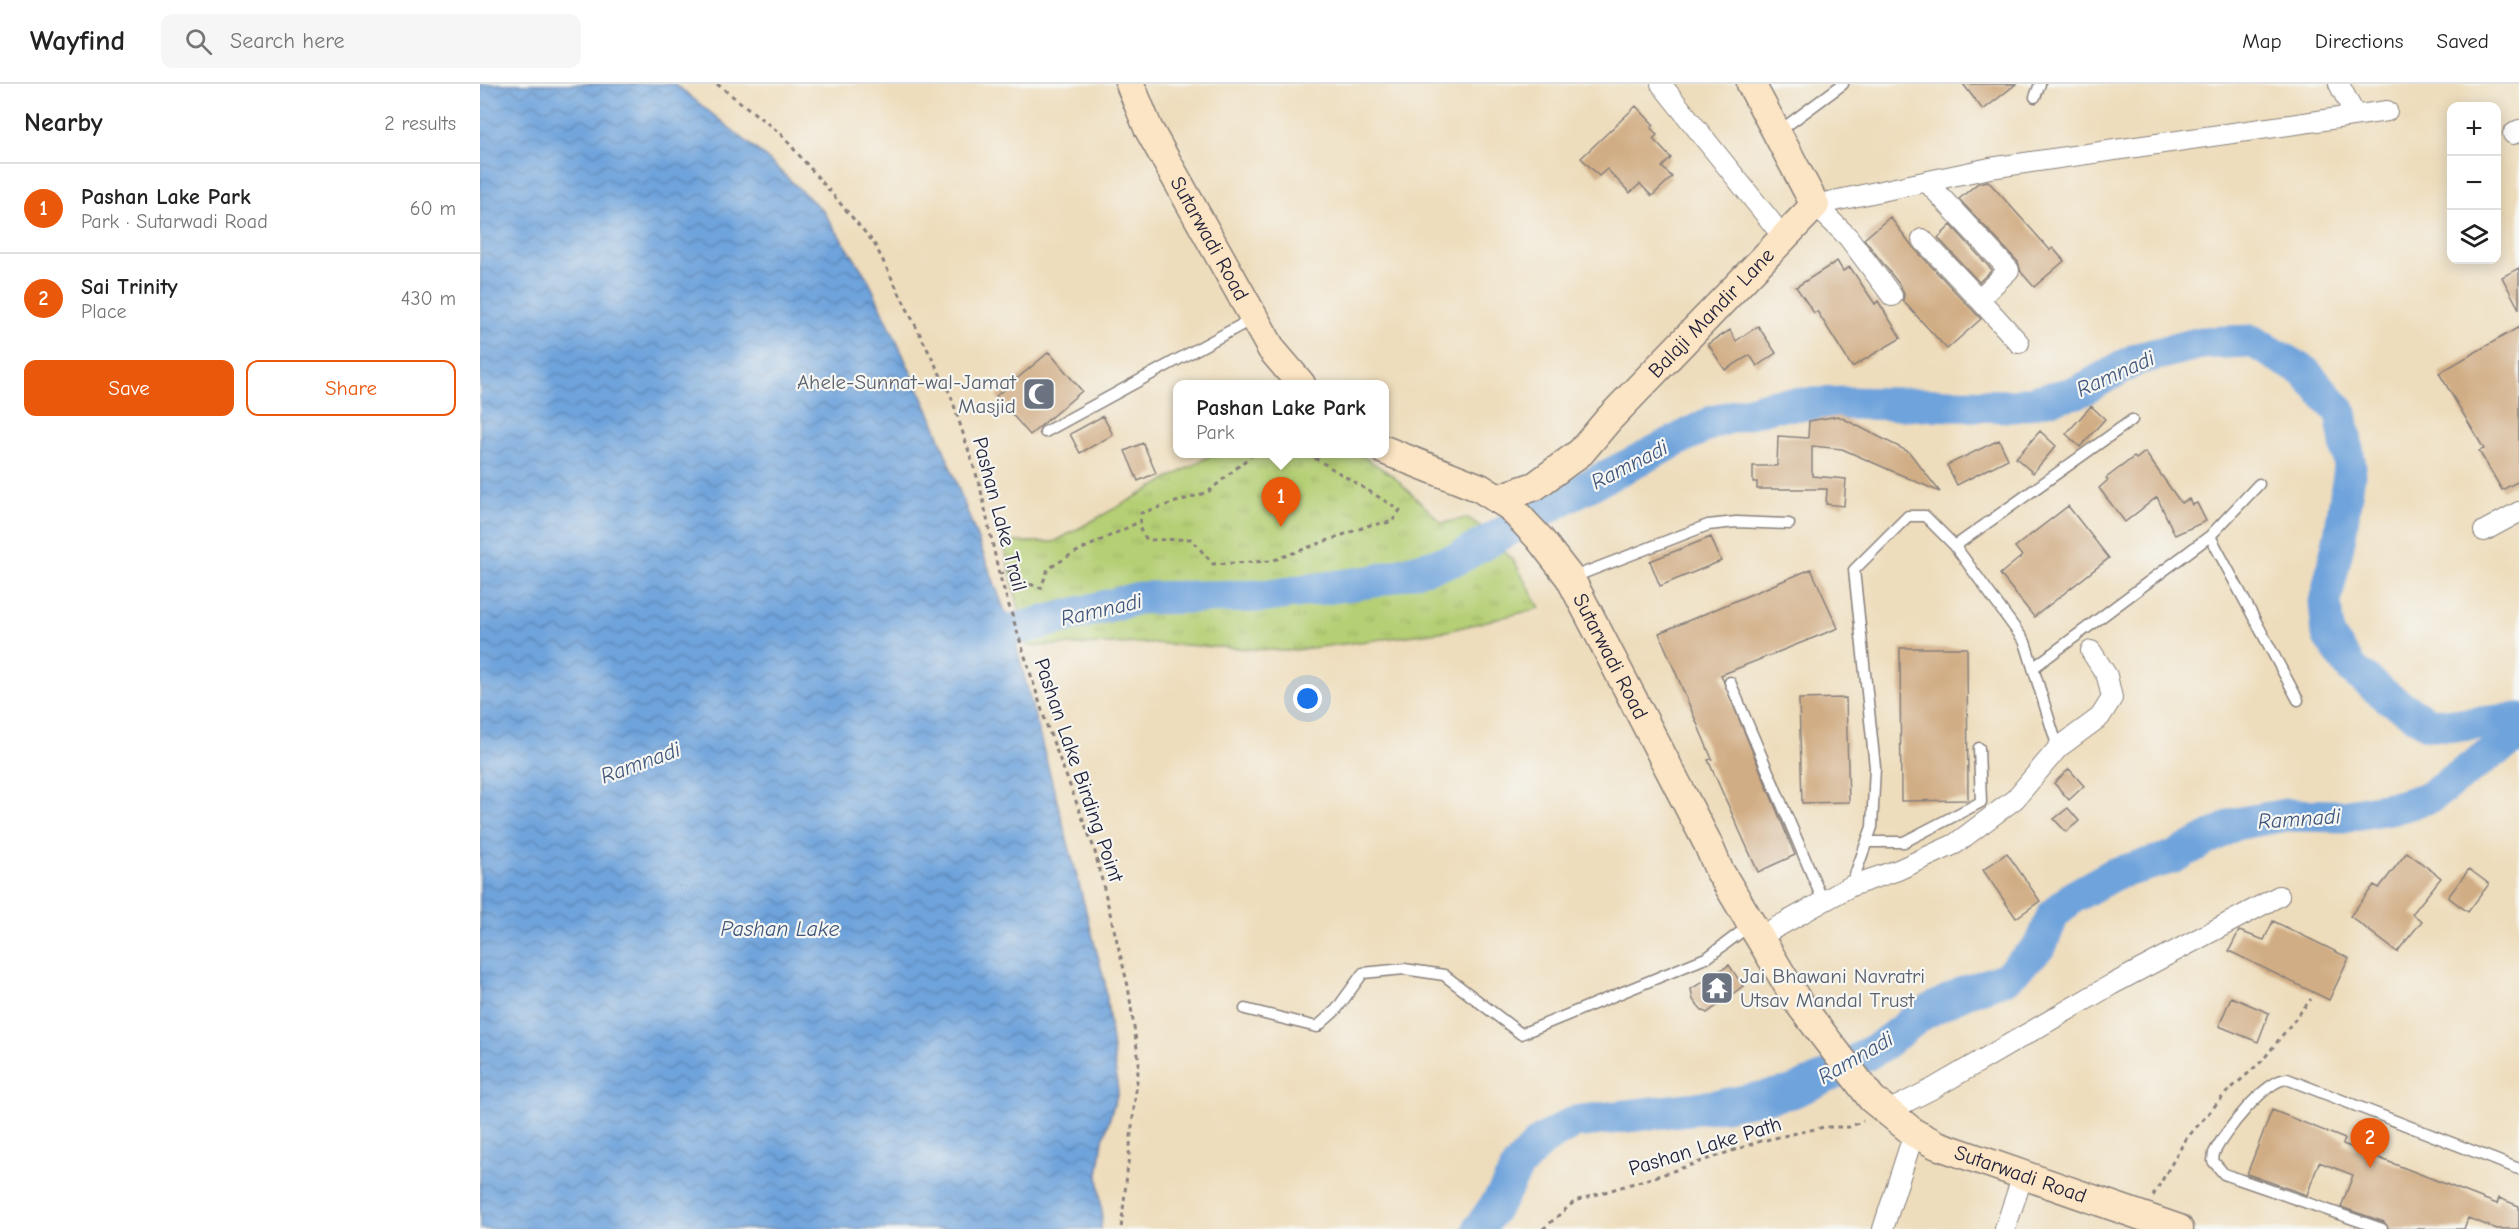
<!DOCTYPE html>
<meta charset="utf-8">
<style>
body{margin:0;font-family:"Comic Neue",sans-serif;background:#f6f6f6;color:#222}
.controls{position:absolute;right:18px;top:18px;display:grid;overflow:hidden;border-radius:12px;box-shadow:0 3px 15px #0003}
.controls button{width:54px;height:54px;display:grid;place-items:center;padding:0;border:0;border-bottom:2px solid #e0e0e0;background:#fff;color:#222;font:30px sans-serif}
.you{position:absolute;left:828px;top:615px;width:21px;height:21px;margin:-15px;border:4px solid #fff;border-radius:50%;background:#1a73e8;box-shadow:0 0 0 9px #1a73e833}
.badge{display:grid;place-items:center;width:39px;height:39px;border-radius:50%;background:#ea580c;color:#fff;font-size:20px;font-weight:700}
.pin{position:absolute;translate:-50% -50px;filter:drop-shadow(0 2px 3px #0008)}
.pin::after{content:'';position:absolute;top:32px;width:21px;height:18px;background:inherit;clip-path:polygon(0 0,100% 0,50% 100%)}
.popup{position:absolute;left:693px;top:296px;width:216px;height:78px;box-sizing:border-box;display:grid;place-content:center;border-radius:12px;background:#fff;filter:drop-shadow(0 2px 4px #0005);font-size:20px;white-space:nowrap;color:#767676}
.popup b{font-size:22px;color:#222}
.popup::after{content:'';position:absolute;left:50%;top:100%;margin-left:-12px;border:12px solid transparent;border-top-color:#fff}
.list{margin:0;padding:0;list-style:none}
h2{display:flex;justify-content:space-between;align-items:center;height:78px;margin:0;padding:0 24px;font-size:26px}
h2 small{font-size:20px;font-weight:400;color:#767676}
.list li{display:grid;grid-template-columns:39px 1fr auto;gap:18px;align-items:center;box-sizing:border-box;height:90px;padding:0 24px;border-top:2px solid #e0e0e0}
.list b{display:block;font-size:22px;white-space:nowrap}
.list p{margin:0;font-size:20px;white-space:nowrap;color:#767676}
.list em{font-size:20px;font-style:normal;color:#767676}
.actions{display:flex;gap:12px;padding:18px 24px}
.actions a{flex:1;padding:14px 0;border:2px solid #ea580c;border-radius:12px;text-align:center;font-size:21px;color:#ea580c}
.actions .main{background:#ea580c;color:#fff}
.icon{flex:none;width:33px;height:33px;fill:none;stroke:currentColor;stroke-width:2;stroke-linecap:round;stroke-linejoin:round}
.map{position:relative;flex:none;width:2039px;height:1145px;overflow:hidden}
header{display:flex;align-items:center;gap:36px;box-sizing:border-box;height:84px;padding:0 30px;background:#fff;border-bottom:2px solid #e0e0e0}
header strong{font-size:28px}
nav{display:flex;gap:33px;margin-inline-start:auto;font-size:21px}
.search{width:420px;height:54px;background:#f6f6f6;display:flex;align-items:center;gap:15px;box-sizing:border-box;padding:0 21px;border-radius:12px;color:#767676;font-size:22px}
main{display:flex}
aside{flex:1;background:#fff}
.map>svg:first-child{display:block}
</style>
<header>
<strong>Wayfind</strong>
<div class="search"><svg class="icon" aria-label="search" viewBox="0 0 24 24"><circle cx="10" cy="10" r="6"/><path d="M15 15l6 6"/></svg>Search here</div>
<nav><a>Map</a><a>Directions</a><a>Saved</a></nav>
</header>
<main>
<aside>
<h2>Nearby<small>2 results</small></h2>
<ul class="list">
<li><span class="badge">1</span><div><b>Pashan Lake Park</b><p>Park · Sutarwadi Road</p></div><em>60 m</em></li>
<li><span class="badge">2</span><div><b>Sai Trinity</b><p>Place</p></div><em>430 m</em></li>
</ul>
<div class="actions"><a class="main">Save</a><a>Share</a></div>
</aside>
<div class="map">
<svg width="2039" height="1145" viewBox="0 0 2039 1145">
<defs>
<pattern id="park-tufts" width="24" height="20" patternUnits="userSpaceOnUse" patternTransform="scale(1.5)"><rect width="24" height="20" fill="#b5cf74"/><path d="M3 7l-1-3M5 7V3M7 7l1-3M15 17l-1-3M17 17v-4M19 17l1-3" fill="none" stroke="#9bb165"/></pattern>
<pattern id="water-waves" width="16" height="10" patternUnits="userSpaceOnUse" patternTransform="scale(1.5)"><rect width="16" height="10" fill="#6ea3db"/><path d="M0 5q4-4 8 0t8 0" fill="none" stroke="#5a84b3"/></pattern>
</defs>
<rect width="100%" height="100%" fill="#f6f6f2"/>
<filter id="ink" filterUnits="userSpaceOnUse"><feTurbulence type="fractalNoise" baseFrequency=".0167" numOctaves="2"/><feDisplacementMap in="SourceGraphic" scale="12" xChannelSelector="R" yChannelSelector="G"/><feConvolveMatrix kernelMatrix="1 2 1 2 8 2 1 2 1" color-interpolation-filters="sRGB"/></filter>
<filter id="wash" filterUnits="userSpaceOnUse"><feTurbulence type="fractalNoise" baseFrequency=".008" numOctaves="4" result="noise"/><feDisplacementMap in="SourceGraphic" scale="24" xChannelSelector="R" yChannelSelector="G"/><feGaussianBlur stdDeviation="1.35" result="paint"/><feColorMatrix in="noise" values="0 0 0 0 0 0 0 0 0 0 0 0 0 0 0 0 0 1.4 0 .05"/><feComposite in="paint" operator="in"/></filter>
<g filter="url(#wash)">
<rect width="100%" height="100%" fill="#eeddbc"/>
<path fill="url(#park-tufts)" stroke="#6c7858" stroke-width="1.5" d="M733,370H879L912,391L962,439L988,434L1005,445L1035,479L1060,524L967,547L807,567L670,559L548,562L523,458H574Z"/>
<path fill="url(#water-waves)" stroke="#48628b" stroke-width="1.5" d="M0,0H195L282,70L343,127L388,195L452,334L532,546L625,899L638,1008L623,1056L618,1091L622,1129L621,1145H0Z"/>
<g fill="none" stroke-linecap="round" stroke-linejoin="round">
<path stroke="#6ea3db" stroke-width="33" d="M491,561L532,546L659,514L788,512L895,497L977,475L1094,409L1233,338L1295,321L1366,319L1535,322L1598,308L1657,275L1721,259L1772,257L1825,288L1861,329L1870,383L1860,452L1845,518L1848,551L1872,585L1909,614L1949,640L1981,641L2039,635
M999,1145L1022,1112L1038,1082L1060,1058L1094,1038L1244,1021L1312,1008L1351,991L1401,962L1441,931L1483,909L1526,894L1561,861L1573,831L1593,813L1634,790L1694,773L1755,740L1806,731L1863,732L1921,722L1950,713L2010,670L2039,653"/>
</g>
<g id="blocks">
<path fill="#d1ad85" d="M1483,0H1536L1503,26Z
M1156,22L1174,41L1171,44L1177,51L1173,55L1191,74L1182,83L1192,93L1172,112L1160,100L1150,109L1127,85L1119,92L1101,74Z
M1508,97L1570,166L1573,164L1584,177L1554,203L1541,188L1538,178L1479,115L1498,99Z
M1410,133L1433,163L1501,235L1467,265L1423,217L1424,210L1419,200L1384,155Z
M1471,141L1512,186L1499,198L1458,154Z
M1357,177L1363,187L1370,183L1395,220L1398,217L1421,254L1372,283L1337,227L1334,229L1316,203Z
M2039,184V225L2022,193Z
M1278,242L1296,269L1277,282L1270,271L1245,286L1228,260L1250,246L1256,257Z
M2039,243V397L2022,406L1999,367L2004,365L1959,289Z
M569,268L602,307L550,351L516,312Z
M1611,322L1625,335L1600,363L1586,350Z
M623,332L633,351L600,369L590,350Z
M1358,332L1429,368L1460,408L1362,365L1332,362V392L1366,395L1364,422L1346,420L1347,405H1277V398H1273V382H1297L1298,352L1328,354L1329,337Z
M1560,347L1576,362L1553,389L1536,374Z
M1519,356L1528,375L1477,401L1467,381Z
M663,359L676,389L658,397L645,367Z
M1665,368L1701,419L1709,415L1712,421L1717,419L1726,437L1695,451L1677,413L1645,438L1619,404L1628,396L1626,394L1654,373L1656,375Z
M1588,422L1629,474L1554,533L1520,490L1542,472L1535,463Z
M1231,453L1241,477L1180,502L1170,477Z
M1331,485L1358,544L1241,591L1315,771L1278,788L1228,676L1232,675L1179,549Z
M1420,564H1487L1488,716L1421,717Z
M1366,614L1369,718L1322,719L1319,615Z
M1589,685L1604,702L1589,716L1574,699Z
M1588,724L1599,737L1586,748L1574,735Z
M1927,768L1961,794L1932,830L1942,837L1917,868L1870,832L1894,801L1899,804Z
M1527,769L1560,817L1536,834L1503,786Z
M1989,785L2009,800L1988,828L1968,813Z
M1793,837L1869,874L1849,916L1749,867L1759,847L1784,856Z
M1249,881L1263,902L1227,929L1222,926L1213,916L1211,905Z
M1751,913L1789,929L1778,958L1739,942Z
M1792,1026L1865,1055L1863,1060L2017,1120L2019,1114L2039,1122V1145H2017L1988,1134L1984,1145H1909L1904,1138L1861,1123L1873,1091L1839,1078L1827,1111L1767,1090Z"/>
</g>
</g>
<g filter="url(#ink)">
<use href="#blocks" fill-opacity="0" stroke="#88807c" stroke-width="1.5"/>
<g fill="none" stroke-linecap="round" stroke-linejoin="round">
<g stroke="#88807c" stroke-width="13">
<path id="lane" d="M1555,13L1560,0
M1298,48L1363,0
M565,348L774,234
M1730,452L1818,616
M1475,462L1652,336
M1091,494L1228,441L1256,438L1309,440
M1553,584L1730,452L1779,400
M1250,598L1343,817
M1387,758H1424L1501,718L1499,664
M1371,802L1392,743L1395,683L1374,486L1428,432H1445L1475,462L1545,558L1578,664
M765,925L837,943L856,926L883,889L924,885L964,891L1041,950L1228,873L1270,841
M1902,1145L1744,1090L1733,1077L1734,1069C1743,1050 1785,996 1807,995L2039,1085"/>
</g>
<g stroke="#88807c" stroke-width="22">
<path id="street" d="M1181,0L1304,154
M1859,0L1875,31
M2033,50L2039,46
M1335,121L1510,84L1907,27
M1335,121L1368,153L1412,212
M1442,155L1499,215L1529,186L1447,98
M1499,215L1539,259
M2004,447L2039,428
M1279,853L1371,802L1418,786L1475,760L1535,715L1578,664L1620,633L1632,614L1627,592L1611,567
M1406,1028L1454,1004L1631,901L1799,812
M1403,1145L1434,1049
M1525,1145L1543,1091"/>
</g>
<g stroke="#88807c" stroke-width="31">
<g id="secondary">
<path id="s1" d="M650,0L668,44L792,266L821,300"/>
<path id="s2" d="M904,366L1000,404L1029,422L1059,454L1090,494L1227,758L1239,786L1318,918L1392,1015L1434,1049L1457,1061L1699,1145"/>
<path id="s3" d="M1017,415L1055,402L1101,368L1128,336L1335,121L1271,0"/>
</g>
</g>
<path stroke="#88807c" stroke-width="3" stroke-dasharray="4.5 4.5" stroke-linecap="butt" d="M237,0L301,50L394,159L471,312L500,402L519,490L567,642L614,764L648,902L659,978L641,1145
M773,370L728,408L661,429L660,445L667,456L711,455L733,480L791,477L890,441L912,438L920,426L828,370
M519,490L532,487L544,498L561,504L568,485L592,470L661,437
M1673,1112L1706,1055L1746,1009L1782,977L1831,915
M1063,1145L1095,1117L1184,1090L1281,1057L1344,1043H1369L1383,1037"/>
<use href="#lane" stroke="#fff" stroke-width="10"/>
<use href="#street" stroke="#fff" stroke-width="20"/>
<use href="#secondary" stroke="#fce5c4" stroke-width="28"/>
</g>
</g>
<defs>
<g id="mosque-square" transform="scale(1.725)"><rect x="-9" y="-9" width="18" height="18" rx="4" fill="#6b7280" stroke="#f6f6f2"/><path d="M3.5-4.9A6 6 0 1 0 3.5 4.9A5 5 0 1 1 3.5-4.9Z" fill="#fff"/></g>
<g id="temple-square" transform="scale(1.725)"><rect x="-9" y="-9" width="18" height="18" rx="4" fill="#6b7280" stroke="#f6f6f2"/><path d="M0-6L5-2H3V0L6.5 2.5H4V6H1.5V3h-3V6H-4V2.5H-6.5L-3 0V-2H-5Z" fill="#fff"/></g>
</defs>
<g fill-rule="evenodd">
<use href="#mosque-square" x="559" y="310"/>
<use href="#temple-square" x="1237" y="904"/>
</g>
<g text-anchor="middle" stroke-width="4.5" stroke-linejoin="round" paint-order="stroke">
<g font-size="21" fill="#22223b" stroke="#f6f6f2">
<text dy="7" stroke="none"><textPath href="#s1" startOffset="174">Sutarwadi Road</textPath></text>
<text dy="7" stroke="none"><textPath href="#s3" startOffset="288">Balaji Mandir Lane</textPath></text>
<text transform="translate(520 430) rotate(75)" y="7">Pashan Lake Trail</text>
<text dy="7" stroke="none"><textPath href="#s2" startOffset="320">Sutarwadi Road</textPath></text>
<text transform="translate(599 686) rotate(71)" y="7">Pashan Lake Birding Point</text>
<text transform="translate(1225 1062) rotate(-17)" y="7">Pashan Lake Path</text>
<text dy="7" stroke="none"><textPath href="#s2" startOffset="1004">Sutarwadi Road</textPath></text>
</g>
<g font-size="21" fill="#5b616d" stroke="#f6f6f2" text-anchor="end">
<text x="536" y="305">Ahele-Sunnat-wal-Jamat<tspan x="536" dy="24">Masjid</tspan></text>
<text x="1260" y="899" text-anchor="start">Jai Bhawani Navratri<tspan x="1260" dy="24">Utsav Mandal Trust</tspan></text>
</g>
<g font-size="22" font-style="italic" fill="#40567b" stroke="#f6f6f2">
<text transform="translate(1635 289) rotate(-24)" y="8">Ramnadi</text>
<text transform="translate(1149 380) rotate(-27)" y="8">Ramnadi</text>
<text transform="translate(621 525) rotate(-13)" y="8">Ramnadi</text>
<text transform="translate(160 678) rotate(-20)" y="8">Ramnadi</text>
<text transform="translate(1819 734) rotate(-4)" y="8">Ramnadi</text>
<text x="300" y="852">Pashan Lake</text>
<text transform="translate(1375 973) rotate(-30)" y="8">Ramnadi</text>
</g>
</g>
</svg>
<div class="controls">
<button>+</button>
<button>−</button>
<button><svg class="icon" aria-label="layers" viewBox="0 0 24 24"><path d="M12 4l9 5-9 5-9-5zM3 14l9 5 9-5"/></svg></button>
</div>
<div class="you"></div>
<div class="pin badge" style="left:801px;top:443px">1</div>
<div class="popup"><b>Pashan Lake Park</b>Park</div>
<div class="pin badge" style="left:1890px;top:1084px">2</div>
</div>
</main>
